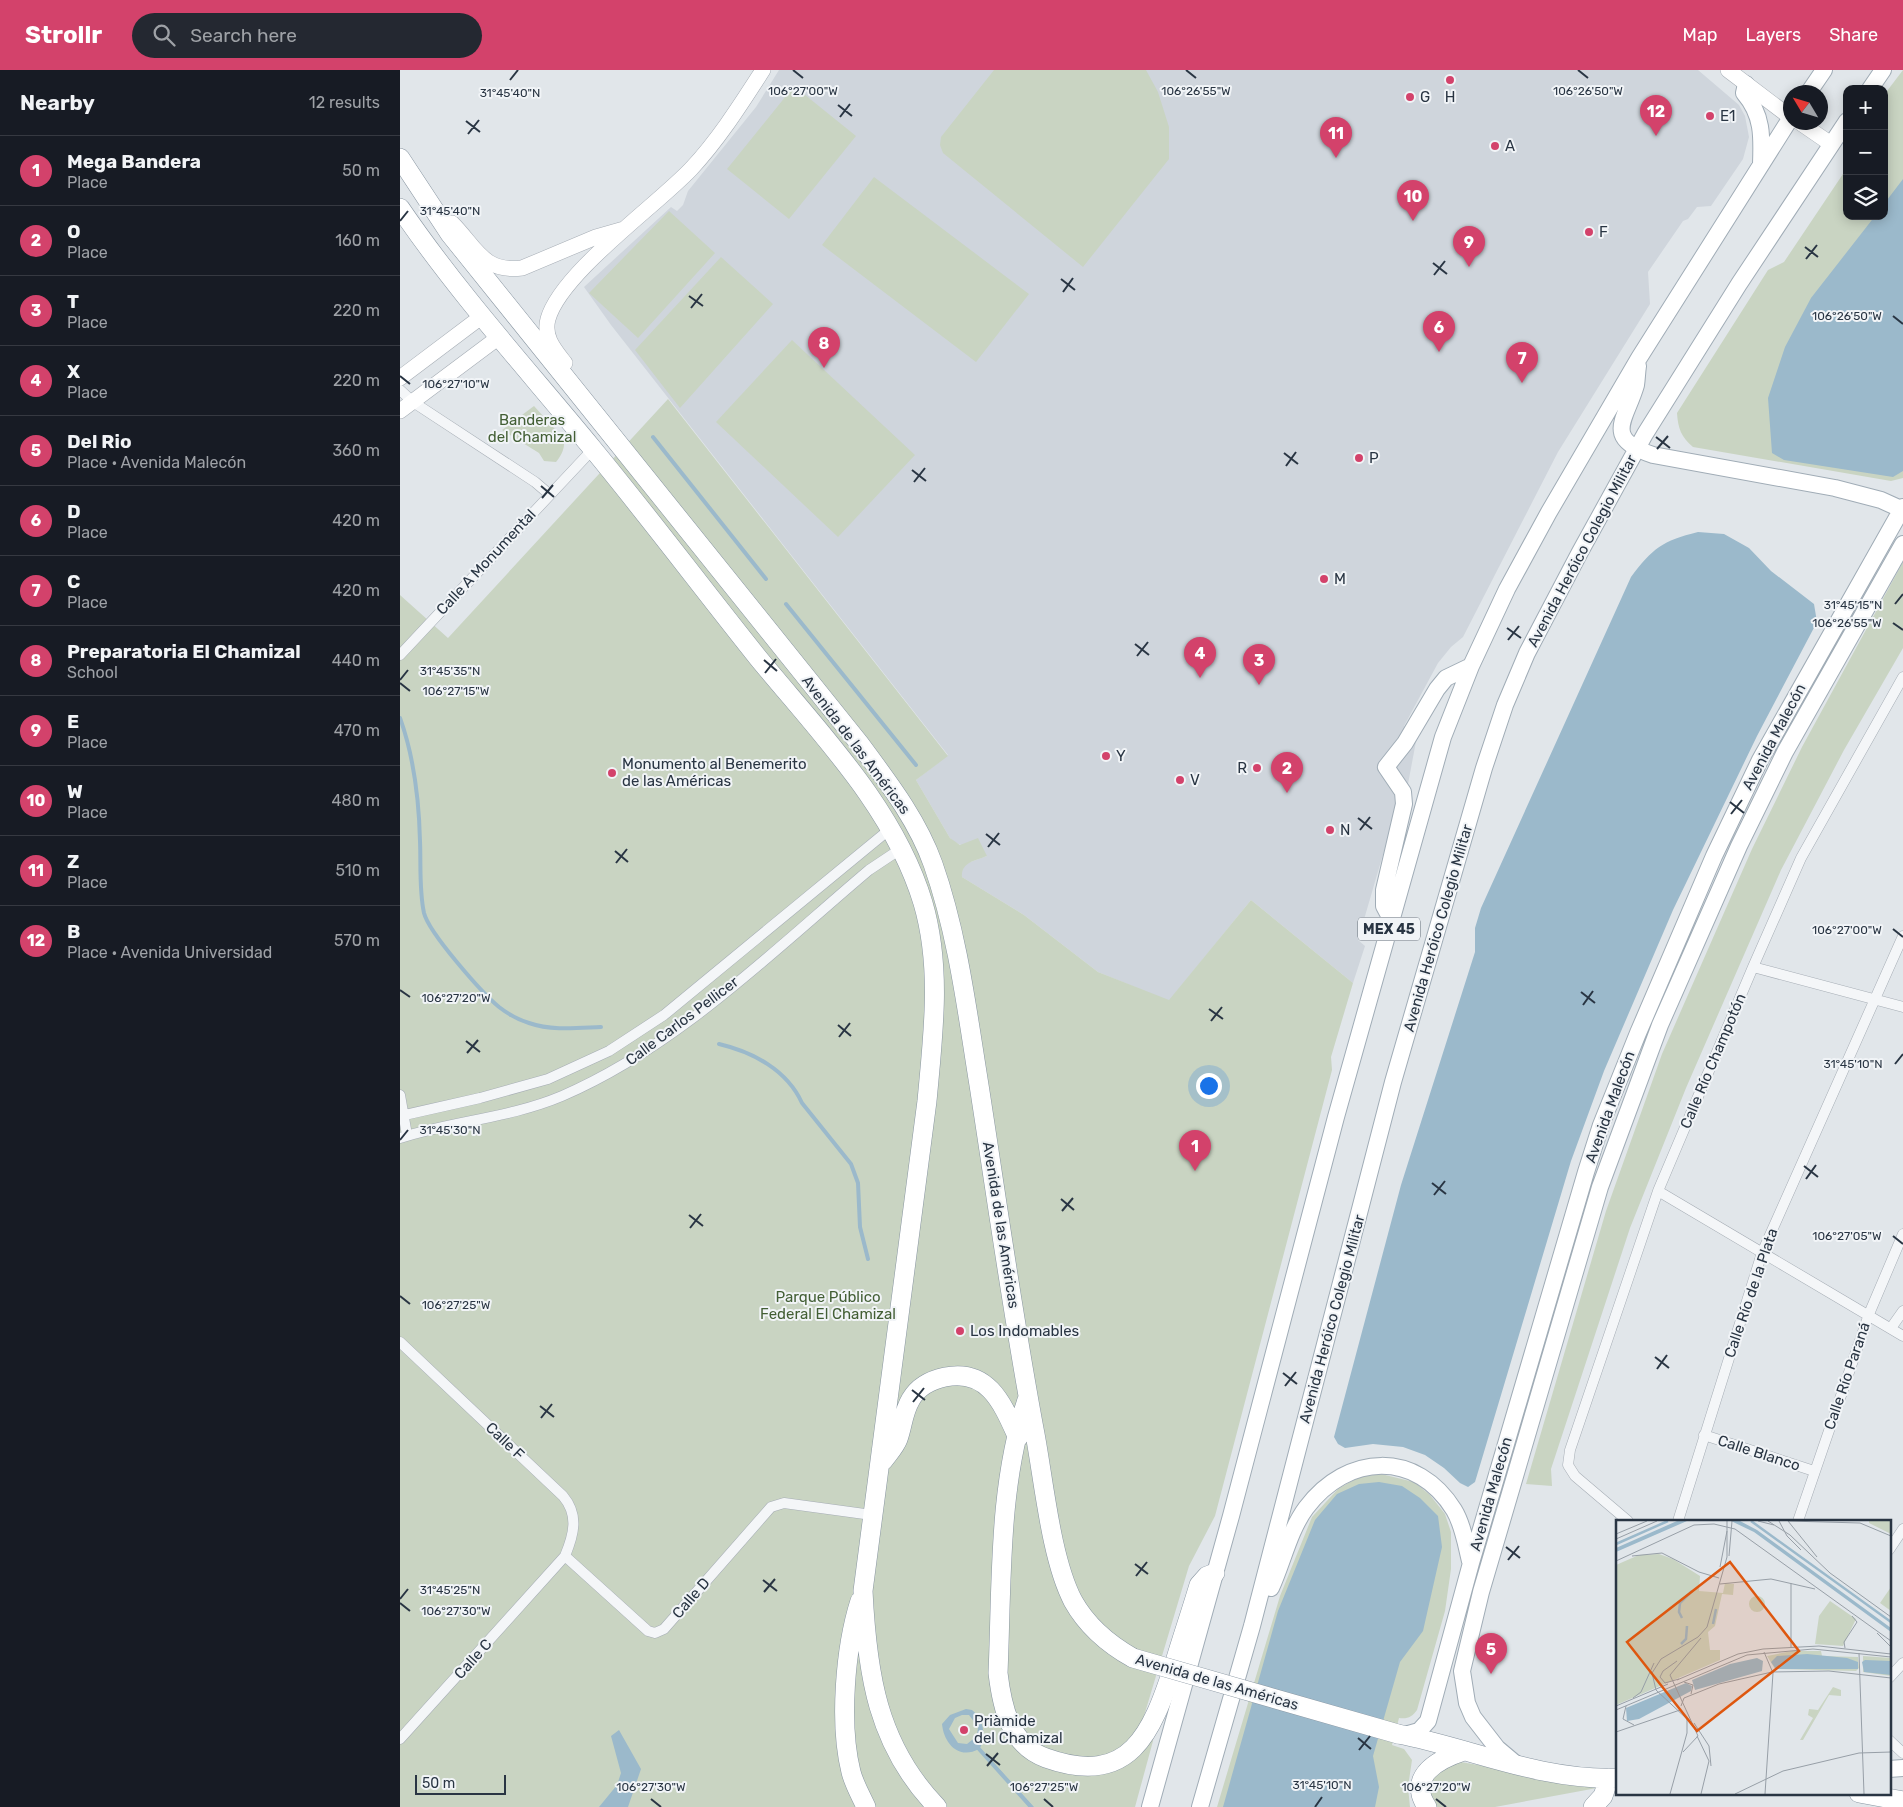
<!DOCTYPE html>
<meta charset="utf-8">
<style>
body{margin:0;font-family:Rubik,sans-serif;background:#242831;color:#f1f3f6}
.controls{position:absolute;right:15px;top:15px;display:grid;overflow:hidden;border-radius:10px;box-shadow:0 2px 12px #0003}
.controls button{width:45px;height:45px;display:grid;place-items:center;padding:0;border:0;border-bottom:1px solid #363941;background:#171b24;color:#f1f3f6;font:25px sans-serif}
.compass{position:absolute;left:1383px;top:15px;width:45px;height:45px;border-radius:50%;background:#171b24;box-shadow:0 2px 12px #0003;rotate:308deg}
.scale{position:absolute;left:15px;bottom:12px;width:91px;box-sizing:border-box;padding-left:5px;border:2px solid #293543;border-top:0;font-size:14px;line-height:18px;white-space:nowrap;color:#293543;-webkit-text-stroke:4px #f1f4f7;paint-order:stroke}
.you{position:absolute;left:808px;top:1015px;width:18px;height:18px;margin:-12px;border:4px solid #fff;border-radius:50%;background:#1a73e8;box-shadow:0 0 0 8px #1a73e833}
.badge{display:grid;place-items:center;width:32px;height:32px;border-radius:50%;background:#d3426b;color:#fff;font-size:16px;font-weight:700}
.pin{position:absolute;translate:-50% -41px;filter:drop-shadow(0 1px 2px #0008)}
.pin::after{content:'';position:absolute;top:26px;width:18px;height:15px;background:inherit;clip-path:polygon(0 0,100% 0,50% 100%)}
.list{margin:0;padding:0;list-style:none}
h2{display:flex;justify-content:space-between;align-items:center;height:65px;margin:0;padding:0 20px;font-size:21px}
h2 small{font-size:16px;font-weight:400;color:#9ea1a6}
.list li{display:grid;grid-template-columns:32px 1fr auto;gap:15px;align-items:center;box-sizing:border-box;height:70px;padding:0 20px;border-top:1px solid #363941}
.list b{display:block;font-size:19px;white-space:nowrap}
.list p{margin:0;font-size:16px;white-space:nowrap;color:#9ea1a6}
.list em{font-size:16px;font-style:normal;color:#9ea1a6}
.icon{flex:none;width:28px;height:28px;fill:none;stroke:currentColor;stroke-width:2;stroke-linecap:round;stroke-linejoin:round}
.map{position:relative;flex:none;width:1503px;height:1737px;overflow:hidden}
header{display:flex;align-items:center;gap:30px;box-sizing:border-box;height:70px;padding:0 25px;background:#d3426b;color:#fff}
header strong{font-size:24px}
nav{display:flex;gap:28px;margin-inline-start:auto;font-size:18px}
.search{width:350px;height:45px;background:#242831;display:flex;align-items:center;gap:12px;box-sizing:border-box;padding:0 18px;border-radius:28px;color:#9ea1a6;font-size:19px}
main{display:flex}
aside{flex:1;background:#171b24}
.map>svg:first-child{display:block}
</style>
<header>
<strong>Strollr</strong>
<div class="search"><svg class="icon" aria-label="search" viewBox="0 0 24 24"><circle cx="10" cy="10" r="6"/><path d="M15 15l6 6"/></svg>Search here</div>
<nav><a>Map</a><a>Layers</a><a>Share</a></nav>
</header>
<main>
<aside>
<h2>Nearby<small>12 results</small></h2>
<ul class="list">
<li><span class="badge">1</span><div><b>Mega Bandera</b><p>Place</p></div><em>50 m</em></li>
<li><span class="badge">2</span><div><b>O</b><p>Place</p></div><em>160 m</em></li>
<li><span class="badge">3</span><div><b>T</b><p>Place</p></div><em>220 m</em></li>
<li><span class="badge">4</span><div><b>X</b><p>Place</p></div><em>220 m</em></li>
<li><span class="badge">5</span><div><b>Del Rio</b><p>Place · Avenida Malecón</p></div><em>360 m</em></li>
<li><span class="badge">6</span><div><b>D</b><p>Place</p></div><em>420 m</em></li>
<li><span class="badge">7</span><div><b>C</b><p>Place</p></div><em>420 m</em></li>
<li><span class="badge">8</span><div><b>Preparatoria El Chamizal</b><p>School</p></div><em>440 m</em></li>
<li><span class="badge">9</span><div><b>E</b><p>Place</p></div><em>470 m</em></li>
<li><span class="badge">10</span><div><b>W</b><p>Place</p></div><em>480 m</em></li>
<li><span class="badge">11</span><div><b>Z</b><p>Place</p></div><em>510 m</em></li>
<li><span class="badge">12</span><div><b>B</b><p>Place · Avenida Universidad</p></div><em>570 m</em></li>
</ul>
</aside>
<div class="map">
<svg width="1503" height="1737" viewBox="0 0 1503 1737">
<rect width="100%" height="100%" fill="#e1e6ea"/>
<path fill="#cfd5dc" d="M379,0H1298L1339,35L1345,46L1349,67L1343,89L1311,136L1297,137L1288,149L1283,151L1248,202L1250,234L1158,382L1063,567L1051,577L1038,593L1004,656L1017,666L1008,714L1009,727L998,733L958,870L965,876L953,913L851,830L769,931L698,902L624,845L562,807V800L565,794L587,786L554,772L550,768L516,710L548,685L211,255L184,217L271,137L277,141L283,135L288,121L356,37Z"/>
<path fill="#c9d4c2" d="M594,0H746L758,22L769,57V89L683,197L543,83L540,75L541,67Z
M1503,0V408L1491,411L1293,377C1281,367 1278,358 1277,343L1368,200L1384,192L1447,98V146H1484V25Z
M394,16L456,66L389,149L327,99Z
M474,107L629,224L576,292L422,175Z
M269,141L315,183L238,268L189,223Z
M321,187L373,234L280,338L235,280Z
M392,270L515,385L438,467L316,352Z
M268,329L548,686L516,710L550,768L560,775L578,768L587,786C575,791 561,792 562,807L624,845L698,902L769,930L851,830L953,913L931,987L932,1000L815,1446L789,1496L744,1646L753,1671L735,1737H0V525L48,568Z
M134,336L163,368C166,376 162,385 156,392L144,391L139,383L102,360Z
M1503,492V578L1444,680L1381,800L1286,1018L1230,1158L1151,1399L1152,1416L1126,1414L1206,1141L1262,984L1352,779L1402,677Z
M981,1404L1014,1412L1030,1425L1045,1444L1051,1462V1499L1045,1541L1017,1640C1012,1647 1008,1649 999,1648L992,1675L1004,1679L1012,1690L1008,1717L1010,1737H817L880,1526L912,1447L938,1419L959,1407Z
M1061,1692L1197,1716V1718L1095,1737H1035L1028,1725C1033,1699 1035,1699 1061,1692Z"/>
<path fill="#9bb9cb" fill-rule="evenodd" d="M1503,109V401L1493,407L1384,390L1372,383L1368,328L1385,277L1411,228L1475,146H1484V134Z
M1298,462L1324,464L1349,478L1371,501L1414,534L1417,552L1357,666L1273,840L1204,1001L1171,1091L1075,1412L1068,1417L1060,1413L1044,1398L1025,1385L1003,1377L973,1374L945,1378L938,1374L934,1367L1001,1115L1075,882V858L1081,838L1231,507C1253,478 1262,471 1298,462Z
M979,1412L1002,1416L1020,1428L1038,1446L1042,1477L1023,1561L1000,1592L973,1686L979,1717L975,1737H823L878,1541L915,1450L937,1424L959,1414Z
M566,1639L572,1640C583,1649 587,1665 580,1678L634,1737H631L579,1679C559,1690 544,1674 542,1654L550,1645ZM562,1645H569L578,1657L577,1666L567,1674L558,1673L549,1659L555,1648Z
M219,1660L241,1699L228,1737H199L217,1715L221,1703L211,1666Z"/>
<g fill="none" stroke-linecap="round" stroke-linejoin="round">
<path stroke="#9bb9cb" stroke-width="4" d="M253,367L366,509
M386,534L516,695
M0,648C14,687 19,730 20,771C21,794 19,820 24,843C29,863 82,923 99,937C108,944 119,950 129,953C152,961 177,958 201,957
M319,974C353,982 387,1000 402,1033L451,1094L458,1113L460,1157L468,1189
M579,1679L631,1737"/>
<g stroke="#a6adb5" stroke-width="11">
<path id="street" d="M0,320L13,332L135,412L149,424
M0,585L193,379
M1353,897L1503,937
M0,1025L7,1065
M0,1046L80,1028L148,1009L209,981L264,945L490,759
M0,1068C53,1051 110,1048 162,1026C278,976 373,881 469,800L502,778
M1258,1121L1503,1266
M1491,1258L1503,1241
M0,1272L163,1426C179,1445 174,1464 165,1486L0,1669
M1304,1365L1414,1401
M1228,1451L1175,1406L1168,1395L1170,1380L1258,1121L1353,897L1401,788L1503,607
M1278,1451L1362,1183L1503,866
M1398,1451L1469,1244L1503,1164
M1489,1480L1503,1459
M165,1486L248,1561L255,1563L264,1559L371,1437L384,1433L472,1445
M1489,1608L1503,1593
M1489,1670L1503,1683"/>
</g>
<g stroke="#a6adb5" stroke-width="16">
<path id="secondary" d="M1328,0L1390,47
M1399,52L1431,74
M52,153C76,177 83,203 122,198L196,167L224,159
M165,293C155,280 143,267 148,249C161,203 256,136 291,99C319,69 341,34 363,0
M0,308L81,247
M0,341L99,267"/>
</g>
<g stroke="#a0acb6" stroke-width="18">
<path id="primary" d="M1346,14L1344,23C1363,45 1362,67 1361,94
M1470,19L1483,0
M1409,22L1424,0
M1238,296C1237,302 1237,309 1236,315C1226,350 1202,368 1253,385L1435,418L1481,430L1503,440
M992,851L984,836V820L1004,734L1003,722L986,697L1005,673L1037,619L1046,608L1071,596
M871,1518C883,1492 889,1461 906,1438C947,1383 1017,1380 1054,1440C1063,1455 1066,1475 1070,1491
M1005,1665L1019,1661L1028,1651L1071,1493L1186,1102L1201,1055L1238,963L1314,786L1360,690L1503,437
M1116,1694L1097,1678L1073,1647L1067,1633L1062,1601L1081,1522L1200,1117L1260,955L1339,776L1385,682L1503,474
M1489,1699L1503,1698
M750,1737L831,1446L936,1047L1043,667L1071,596L1107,519L1149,442L1239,288L1390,49
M800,1737L852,1556L993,1012L1084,698L1105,635L1127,583L1180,482L1245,364L1339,214L1447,51"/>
</g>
<g stroke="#8895a1" stroke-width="20">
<path id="highway" d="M0,88L50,164L459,673C487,711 517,749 533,794C558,865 567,941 579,1015C597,1131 613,1248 635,1364C644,1412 651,1489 673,1531C687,1556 708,1574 733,1588
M0,138C58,223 127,299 192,378C249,447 303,519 359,589C420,663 495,739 523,833C542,898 533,965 527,1031L463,1521C467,1603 477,1675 537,1737
M627,1330C598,1417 602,1512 598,1603C602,1637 610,1675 646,1688C730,1718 752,1663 774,1595C782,1568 791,1542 799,1515L807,1506L815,1503
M483,1391C488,1384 495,1377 498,1369C503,1355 503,1342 511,1329C518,1317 531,1310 545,1307C589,1298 603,1335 618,1368
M460,1531C445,1578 439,1654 451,1702C454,1714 461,1726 466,1737
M998,1664C1071,1678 1141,1711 1217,1708
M1459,1723L1503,1731
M1027,1737C1006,1706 1039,1689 1064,1681
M1193,1737L1203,1726L1209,1708"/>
</g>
<use href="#street" stroke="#f4f6f8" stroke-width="10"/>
<use href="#secondary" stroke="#fff" stroke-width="15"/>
<use href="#primary" stroke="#fff" stroke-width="16"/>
<use href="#highway" stroke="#fff" stroke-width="19"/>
<g stroke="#8895a1" stroke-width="20" stroke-linecap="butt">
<path id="highway-bridge" d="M733,1588L998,1664"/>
</g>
<use href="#highway-bridge" stroke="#fff" stroke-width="19"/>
</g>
<path fill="none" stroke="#293543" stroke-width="2" d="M393,0L403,8M786,0L796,8M1178,0L1188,8M110,10L118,0M438,35L452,46M440,47L450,34M66,51L80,62M68,64L79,50M0,151L8,141M1405,177L1418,187M1406,189L1417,175M1033,193L1047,204M1034,205L1045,191M661,209L675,220M663,222L673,208M289,226L303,236M291,238L302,224M1493,246L1503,254M0,306L10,314M1256,367L1270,378M1257,379L1268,366M884,383L898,394M886,396L896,382M512,400L526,411M514,412L525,398M141,416L154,427M142,428L153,415M1495,534L1503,524M1493,553L1503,560M1107,558L1121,568M1108,570L1119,556M735,574L749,585M737,586L748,572M364,590L377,601M365,603L376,589M0,610L8,600M0,613L10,621M1330,732L1344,743M1331,744L1342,730M958,748L972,759M960,760L970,747M586,764L600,775M588,777L599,763M215,781L228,792M216,793L227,779M1493,859L1503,867M0,920L10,927M1181,922L1195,933M1183,935L1193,921M809,939L823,949M811,951L822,937M438,955L451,966M439,967L450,953M66,971L80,982M67,983L78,970M1495,994L1503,984M0,1070L8,1060M1404,1096L1418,1107M1406,1109L1416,1095M1032,1113L1046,1124M1034,1125L1045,1111M661,1129L674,1140M662,1141L673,1128M289,1145L303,1156M290,1158L301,1144M1493,1166L1503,1174M0,1226L10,1234M1255,1287L1269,1298M1257,1299L1267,1285M883,1303L897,1314M885,1316L896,1302M512,1320L525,1330M513,1332L524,1318M140,1336L154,1347M141,1348L152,1334M1106,1477L1120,1488M1108,1490L1119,1476M735,1494L748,1504M736,1506L747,1492M363,1510L377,1521M364,1522L375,1509M0,1529L8,1519M0,1533L10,1541M958,1668L971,1679M959,1680L970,1666M586,1684L600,1695M587,1696L598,1683M251,1729L261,1737M644,1729L653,1737M1036,1729L1046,1737M915,1737L922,1727"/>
<g fill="#d3426b" stroke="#f1f4f7" stroke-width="2">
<circle cx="1050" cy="10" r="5"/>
<circle cx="1010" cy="27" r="5"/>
<circle cx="1310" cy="46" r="5"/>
<circle cx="1095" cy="76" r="5"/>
<circle cx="1189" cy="162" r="5"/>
<circle cx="959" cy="388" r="5"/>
<circle cx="924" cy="509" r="5"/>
<circle cx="706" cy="686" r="5"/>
<circle cx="857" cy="698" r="5"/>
<circle cx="212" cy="703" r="5"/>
<circle cx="780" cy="710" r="5"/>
<circle cx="930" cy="760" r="5"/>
<circle cx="560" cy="1261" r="5"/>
<circle cx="564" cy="1660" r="5"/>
</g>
<g text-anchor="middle" stroke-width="4" stroke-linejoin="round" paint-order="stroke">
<rect fill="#f1f4f7" stroke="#656e79" stroke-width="1" x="958" y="847.5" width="62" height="23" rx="4"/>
<g font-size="14" font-weight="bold" fill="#293543">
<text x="989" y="864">MEX 45</text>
</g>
<g font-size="15" fill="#293543" stroke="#f1f4f7" text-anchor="start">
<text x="1020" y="32">G</text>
<text x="1050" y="32" text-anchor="middle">H</text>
<text x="1320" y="51">E1</text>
<text x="1105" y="81">A</text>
<text x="1199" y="167">F</text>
<text x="969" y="393">P</text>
<text x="934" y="514">M</text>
<text x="716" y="691">Y</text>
<text x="222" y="699">Monumento al Benemerito<tspan x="222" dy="17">de las Américas</tspan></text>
<text x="847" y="703" text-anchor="end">R</text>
<text x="790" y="715">V</text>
<text x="940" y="765">N</text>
<text x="570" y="1266">Los Indomables</text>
<text x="574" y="1656">Priàmide<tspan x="574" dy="17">del Chamizal</tspan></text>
</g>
<g font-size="15" fill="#435f35" stroke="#f1f4f7">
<text x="132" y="355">Banderas<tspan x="132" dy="17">del Chamizal</tspan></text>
<text x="428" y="1232">Parque Público<tspan x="428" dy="17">Federal El Chamizal</tspan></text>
</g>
<g font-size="15" fill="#293543" stroke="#f1f4f7">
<text transform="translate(1182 481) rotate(-62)" y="5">Avenida Heróico Colegio Militar</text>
<text transform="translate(86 492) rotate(-47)" y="5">Calle A Monumental</text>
<text transform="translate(1374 667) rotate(-62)" y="5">Avenida Malecón</text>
<text transform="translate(456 675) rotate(53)" y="5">Avenida de las Américas</text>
<text transform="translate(1038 858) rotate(-74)" y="5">Avenida Heróico Colegio Militar</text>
<text transform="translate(282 951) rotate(-37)" y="5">Calle Carlos Pellicer</text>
<text transform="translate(1313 991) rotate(-67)" y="5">Calle Río Champotón</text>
<text transform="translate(1210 1037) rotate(-70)" y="5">Avenida Malecón</text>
<text transform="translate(601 1155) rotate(81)" y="5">Avenida de las Américas</text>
<text transform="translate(1351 1223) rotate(-71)" y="5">Calle Río de la Plata</text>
<text transform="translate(932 1249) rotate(-75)" y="5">Avenida Heróico Colegio Militar</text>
<text transform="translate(1447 1306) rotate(-71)" y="5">Calle Río Paraná</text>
<text transform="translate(105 1371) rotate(44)" y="5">Calle F</text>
<text transform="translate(1359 1383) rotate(18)" y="5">Calle Blanco</text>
<text transform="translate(1091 1424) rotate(-74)" y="5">Avenida Malecón</text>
<text transform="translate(291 1528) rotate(-49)" y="5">Calle D</text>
<text transform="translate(73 1589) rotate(-48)" y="5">Calle C</text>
<text transform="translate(817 1612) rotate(16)" y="5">Avenida de las Américas</text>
</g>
</g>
<g transform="translate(1216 1450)">
<rect width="275" height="275" fill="#e1e6ea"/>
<path d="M253,1H275V14L253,3ZM43,34L57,39L84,56L83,71L107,73L109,63L118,64L117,75L106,74L99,106L92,112L94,130H104V140L0,185V45L23,35ZM275,67V91L264,83ZM133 84a8 8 0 1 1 16 0a8 8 0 1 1-16 0ZM214,81L240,99L227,126L199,124L203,96ZM176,131H205L206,136L242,137L243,148L240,151L159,149L151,136ZM247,136L275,138V156L247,152ZM217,167L225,170V176L213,175L187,220H184L197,198L192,195L193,189L202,190Z" fill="#c9d4c2"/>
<path d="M61,1H71L0,32V28ZM115,1H124L141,10L275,108V112L138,12ZM191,134L231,138L242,142V149H160L155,142L161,136ZM141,138L147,141L146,151L79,170L76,160L114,144ZM249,140L275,141V155L248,152L246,142ZM70,163L76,166L75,171L23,199L11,201L10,188Z" fill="#9bb9cb"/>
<path fill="none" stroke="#9bb9cb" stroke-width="2.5" d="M135,1L275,102M0,24L52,1M66,98L63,92L64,83L76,71M97,104L100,89M65,124L70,119L71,106"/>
<path fill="none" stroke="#979fa7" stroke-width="1" d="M142,1L158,5M152,1L174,15L214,53L275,97M163,1L171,16L185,30M172,1L244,3L275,16M172,1L201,37M0,14L31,1M0,19L41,1M16,36L46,33L83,52L103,58M113,36L116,1M0,41L78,5L98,4L119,9L275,121M104,47L111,11M104,64L155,59L199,69M261,113L275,127M175,127V63M229,128L228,122L241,102L236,96M148,132L157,153L149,274M243,133L248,274M61,141L47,151L44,157L49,163L63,159M61,160L122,134L147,129L203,126L275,134M68,162L77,165L75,174M17,178L25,172L38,143M0,186L52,164M10,186L7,199L18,205M65,186L68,178L103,164L156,152L213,151L275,158M0,190L131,135L197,129L275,137M71,199L40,170L36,153L45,139L82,117L91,107L111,37V1M78,203L93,226L95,246M0,212L64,190M81,216L93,241L85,274M82,216L54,155L85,118M67,232L82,216M54,274L71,213V199M119,274L167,251L243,233L275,232"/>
<path fill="#de570f" fill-opacity="0.15" stroke="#de570f" stroke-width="2.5" d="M114,42L183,131L81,211L11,122Z"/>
<rect width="275" height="275" fill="none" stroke="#293543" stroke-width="2.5"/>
</g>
<g font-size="12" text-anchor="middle" fill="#293543" stroke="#f1f4f7" stroke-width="4" stroke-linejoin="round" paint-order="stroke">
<text x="403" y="25">106°27'00"W</text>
<text x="796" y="25">106°26'55"W</text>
<text x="1188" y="25">106°26'50"W</text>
<text x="110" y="27">31°45'40"N</text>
<text x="50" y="145">31°45'40"N</text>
<text x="1447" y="250">106°26'50"W</text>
<text x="56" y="318">106°27'10"W</text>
<text x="1453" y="539">31°45'15"N</text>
<text x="1447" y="557">106°26'55"W</text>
<text x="50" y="605">31°45'35"N</text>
<text x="56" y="625">106°27'15"W</text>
<text x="1447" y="864">106°27'00"W</text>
<text x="56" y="932">106°27'20"W</text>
<text x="1453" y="998">31°45'10"N</text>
<text x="50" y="1064">31°45'30"N</text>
<text x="1447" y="1170">106°27'05"W</text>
<text x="56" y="1239">106°27'25"W</text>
<text x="50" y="1524">31°45'25"N</text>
<text x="56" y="1545">106°27'30"W</text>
<text x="922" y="1719">31°45'10"N</text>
<text x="251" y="1721">106°27'30"W</text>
<text x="644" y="1721">106°27'25"W</text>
<text x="1036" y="1721">106°27'20"W</text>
</g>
</svg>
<div class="controls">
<button>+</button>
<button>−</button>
<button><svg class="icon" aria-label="layers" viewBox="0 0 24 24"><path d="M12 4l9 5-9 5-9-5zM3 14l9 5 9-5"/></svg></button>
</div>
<svg class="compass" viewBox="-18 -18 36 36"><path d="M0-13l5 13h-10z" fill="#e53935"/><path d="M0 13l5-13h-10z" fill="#9ea1a6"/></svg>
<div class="scale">50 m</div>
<div class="you"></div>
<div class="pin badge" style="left:795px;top:1101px">1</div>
<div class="pin badge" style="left:887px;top:723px">2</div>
<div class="pin badge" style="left:859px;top:615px">3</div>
<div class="pin badge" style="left:800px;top:608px">4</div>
<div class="pin badge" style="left:1091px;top:1604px">5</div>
<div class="pin badge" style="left:1039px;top:282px">6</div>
<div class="pin badge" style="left:1122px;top:313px">7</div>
<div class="pin badge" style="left:424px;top:298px">8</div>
<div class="pin badge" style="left:1069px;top:197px">9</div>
<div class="pin badge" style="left:1013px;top:151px">10</div>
<div class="pin badge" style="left:936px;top:88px">11</div>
<div class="pin badge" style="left:1256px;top:66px">12</div>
</div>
</main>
